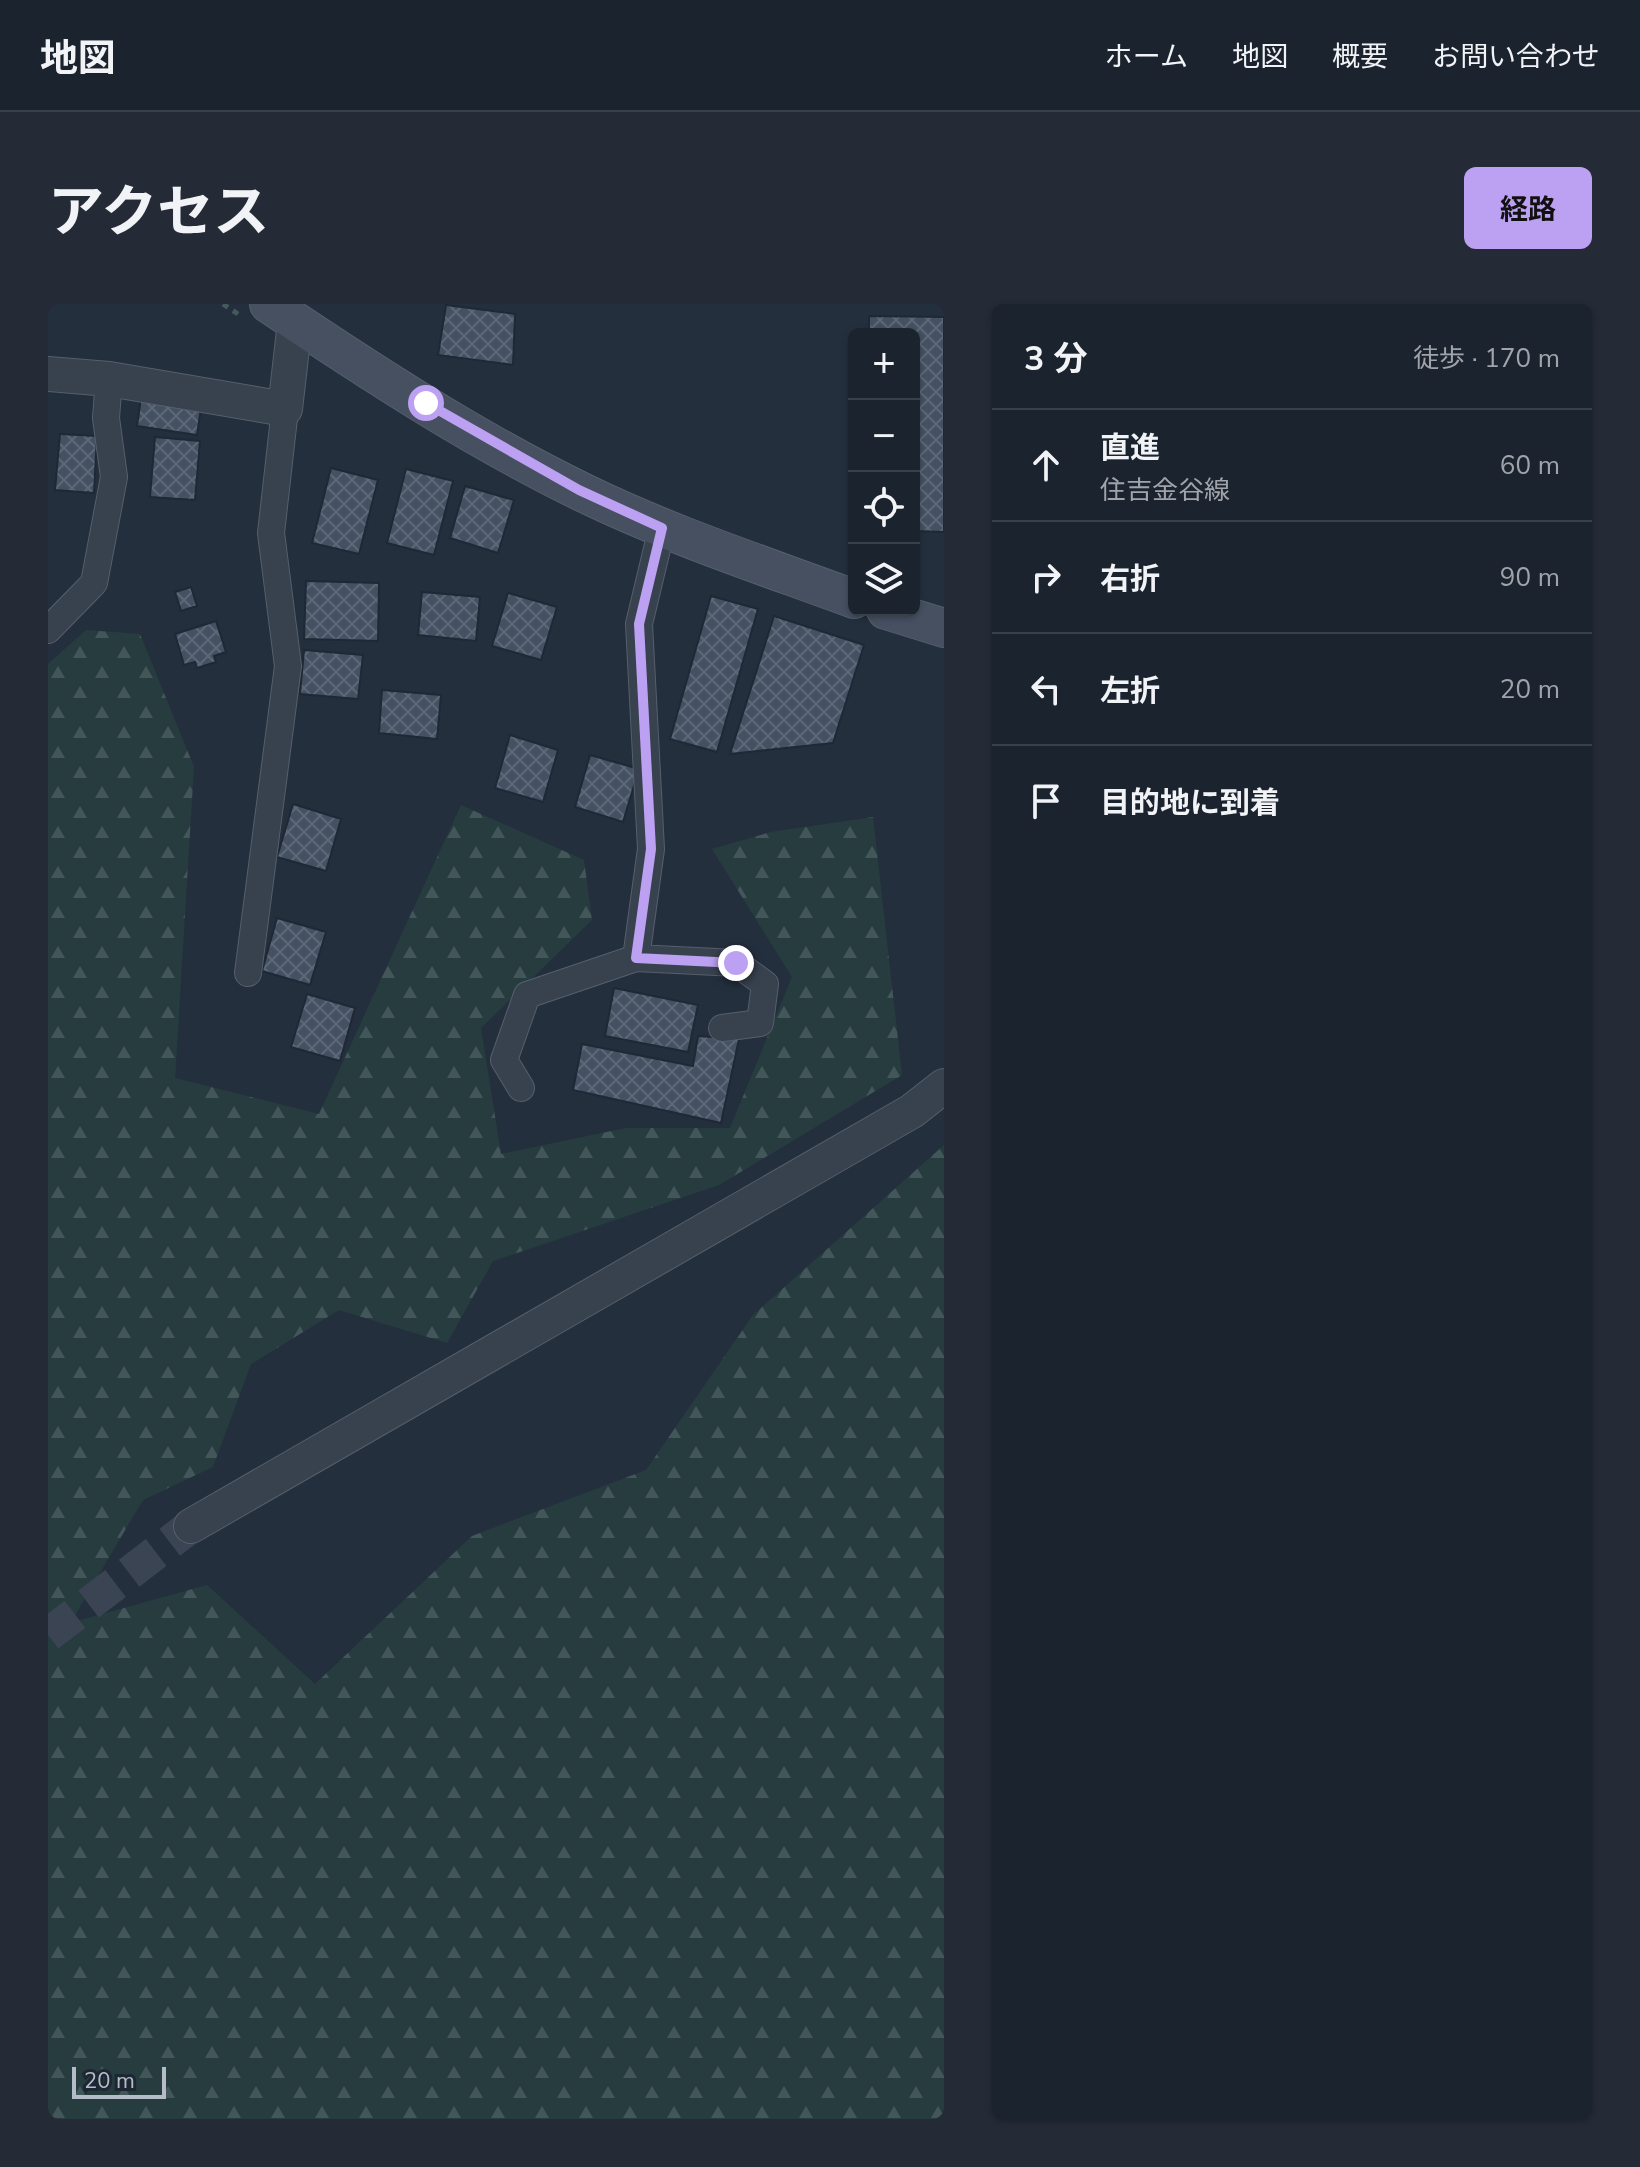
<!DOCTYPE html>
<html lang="ja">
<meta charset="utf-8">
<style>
body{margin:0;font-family:"Nunito Sans","Noto Sans JP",sans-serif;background:#242b36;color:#f1f3f6}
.controls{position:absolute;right:24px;top:24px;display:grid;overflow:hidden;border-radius:12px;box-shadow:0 2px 6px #0004}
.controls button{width:72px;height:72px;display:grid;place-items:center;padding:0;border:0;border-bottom:2px solid #39404a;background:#1b232e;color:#f1f3f6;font:40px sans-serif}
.scale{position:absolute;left:24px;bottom:20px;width:94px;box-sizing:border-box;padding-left:8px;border:4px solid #b4bcc9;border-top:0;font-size:22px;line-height:28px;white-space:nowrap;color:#b4bcc9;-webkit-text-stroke:6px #1d2633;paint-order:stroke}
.stop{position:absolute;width:24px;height:24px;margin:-18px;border:6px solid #bca0f2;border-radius:50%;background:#fff}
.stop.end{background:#bca0f2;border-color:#fff;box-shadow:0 2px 8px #0008}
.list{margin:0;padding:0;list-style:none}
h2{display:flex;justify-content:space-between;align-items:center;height:104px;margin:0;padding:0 32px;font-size:34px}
h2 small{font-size:26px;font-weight:400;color:#a0a4aa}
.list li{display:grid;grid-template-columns:52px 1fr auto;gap:24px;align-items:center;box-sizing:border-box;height:112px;padding:0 32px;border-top:2px solid #39404a}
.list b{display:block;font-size:30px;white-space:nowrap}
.list p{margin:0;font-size:26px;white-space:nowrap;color:#a0a4aa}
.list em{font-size:26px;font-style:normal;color:#a0a4aa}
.icon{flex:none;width:44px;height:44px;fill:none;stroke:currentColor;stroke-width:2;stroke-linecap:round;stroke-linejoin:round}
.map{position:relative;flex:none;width:896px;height:1815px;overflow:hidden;border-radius:12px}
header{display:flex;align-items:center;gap:48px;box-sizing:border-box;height:112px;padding:0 40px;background:#1b232e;border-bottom:2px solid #39404a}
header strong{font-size:38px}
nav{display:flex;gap:44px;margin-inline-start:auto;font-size:28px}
.intro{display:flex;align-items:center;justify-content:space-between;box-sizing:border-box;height:192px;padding:0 48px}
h1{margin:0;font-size:56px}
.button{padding:20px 36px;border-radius:12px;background:#bca0f2;color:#111;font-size:28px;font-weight:700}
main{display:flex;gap:48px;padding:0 48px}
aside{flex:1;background:#1b232e;border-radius:12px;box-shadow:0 2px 6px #0004}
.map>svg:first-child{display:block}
</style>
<header>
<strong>地図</strong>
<nav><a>ホーム</a><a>地図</a><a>概要</a><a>お問い合わせ</a></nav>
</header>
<div class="intro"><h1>アクセス</h1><a class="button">経路</a></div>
<main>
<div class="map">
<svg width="896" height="1815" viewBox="0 0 896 1815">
<defs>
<pattern id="forest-firs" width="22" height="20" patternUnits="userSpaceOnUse" patternTransform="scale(2)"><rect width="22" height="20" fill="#263c3f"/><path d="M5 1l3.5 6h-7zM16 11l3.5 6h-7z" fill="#435659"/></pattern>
<pattern id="building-cross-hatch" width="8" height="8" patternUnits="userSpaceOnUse" patternTransform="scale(2)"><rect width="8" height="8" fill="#455162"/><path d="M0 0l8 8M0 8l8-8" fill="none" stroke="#5d6877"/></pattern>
</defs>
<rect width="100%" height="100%" fill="#242f3e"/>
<path fill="url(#forest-firs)" d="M38,326L92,330L146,463L127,774L271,810L413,501L536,556L544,616L433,724L453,850L578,824H682L744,673L664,545L723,528L825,513L854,771L671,881L445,957L399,1039L291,1006L203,1060L165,1163L95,1196L22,1319L159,1281L267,1380L424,1232L598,1166L705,1011L896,841V1815H0V360Z"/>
<path fill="url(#building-cross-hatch)" stroke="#1f2835" stroke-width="2" d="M398,1L467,10L465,61L390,51Z
M821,12L896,13V228L866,227V30H821Z
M93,94L153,104L149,131L89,122Z
M12,130L49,132L46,189L7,186Z
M107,133L152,137L147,196L102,193Z
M283,164L330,176L311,250L264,239Z
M358,165L405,177L386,251L339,239Z
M417,182L466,196L450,249L402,234Z
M258,277L331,279L330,337L256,335Z
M143,283L149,302L133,307L127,288Z
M374,288L432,293L428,337L370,331Z
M460,289L509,303L493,356L444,342Z
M663,292L710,305L669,448L622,435Z
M726,312L816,341L785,439L682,450Z
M168,317L178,348L166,352L168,358L149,364L147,358L136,361L127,330Z
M256,346L315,351L310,395L252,390Z
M334,386L393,391L389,435L331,429Z
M462,431L510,446L495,498L447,484Z
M542,451L591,465L575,518L527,503Z
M245,500L293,515L278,567L229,553Z
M229,614L278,628L262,681L214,667Z
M566,684L650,701L640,748L557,732Z
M259,690L307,704L292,757L243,743Z
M650,732L691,735L673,819L525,786L534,740L645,762Z"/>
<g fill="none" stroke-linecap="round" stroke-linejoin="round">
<path stroke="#3a4453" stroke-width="34" stroke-dasharray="34 17" stroke-linecap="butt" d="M0,1331L143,1222"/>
<g stroke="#565f6c" stroke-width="28">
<path id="minor" d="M0,326L46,279L66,173L58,114L61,75
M588,654L688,659L717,680L712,719L674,724
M200,669L240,362L223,229L237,105
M473,784L456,756L479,691L588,654L603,545L591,320L614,224"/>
</g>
<g stroke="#565f6c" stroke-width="36">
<path id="tertiary" d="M0,70L61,75L237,105L247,18
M143,1222L864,807L896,782"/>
</g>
<g stroke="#565f6c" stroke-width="40">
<path id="secondary" d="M221,0C321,67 425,135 534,188C622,231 714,261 806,295
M838,306L896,324"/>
</g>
<path stroke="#44595c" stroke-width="5" stroke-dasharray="6 6" stroke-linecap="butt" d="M175,0L190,10"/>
<use href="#minor" stroke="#38414e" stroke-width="26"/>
<use href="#tertiary" stroke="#38414e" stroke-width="34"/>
<use href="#secondary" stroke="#465061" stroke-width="38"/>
</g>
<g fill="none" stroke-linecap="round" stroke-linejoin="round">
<path stroke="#bca0f2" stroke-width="10" d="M378,99L531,186L614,224L591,320L603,545L588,654L688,659"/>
</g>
</svg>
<div class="controls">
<button>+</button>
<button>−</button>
<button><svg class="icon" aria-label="locate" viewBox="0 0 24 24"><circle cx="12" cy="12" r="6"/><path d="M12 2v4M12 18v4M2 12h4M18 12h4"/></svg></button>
<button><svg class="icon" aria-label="layers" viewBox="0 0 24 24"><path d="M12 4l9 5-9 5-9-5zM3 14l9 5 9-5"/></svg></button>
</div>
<div class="scale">20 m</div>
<div class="stop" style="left:378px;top:99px"></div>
<div class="stop end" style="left:688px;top:659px"></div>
</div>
<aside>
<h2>3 分<small>徒歩 · 170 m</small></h2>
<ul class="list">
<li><svg class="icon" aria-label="ahead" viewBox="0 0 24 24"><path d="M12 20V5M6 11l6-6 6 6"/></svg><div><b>直進</b><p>住吉金谷線</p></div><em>60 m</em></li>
<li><svg class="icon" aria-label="right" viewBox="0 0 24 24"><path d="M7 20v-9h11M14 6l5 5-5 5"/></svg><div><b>右折</b></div><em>90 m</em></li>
<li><svg class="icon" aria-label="left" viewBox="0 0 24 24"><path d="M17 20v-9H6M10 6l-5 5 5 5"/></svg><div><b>左折</b></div><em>20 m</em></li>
<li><svg class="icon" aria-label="arrive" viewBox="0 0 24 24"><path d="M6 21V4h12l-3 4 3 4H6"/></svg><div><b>目的地に到着</b></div></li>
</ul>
</aside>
</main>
